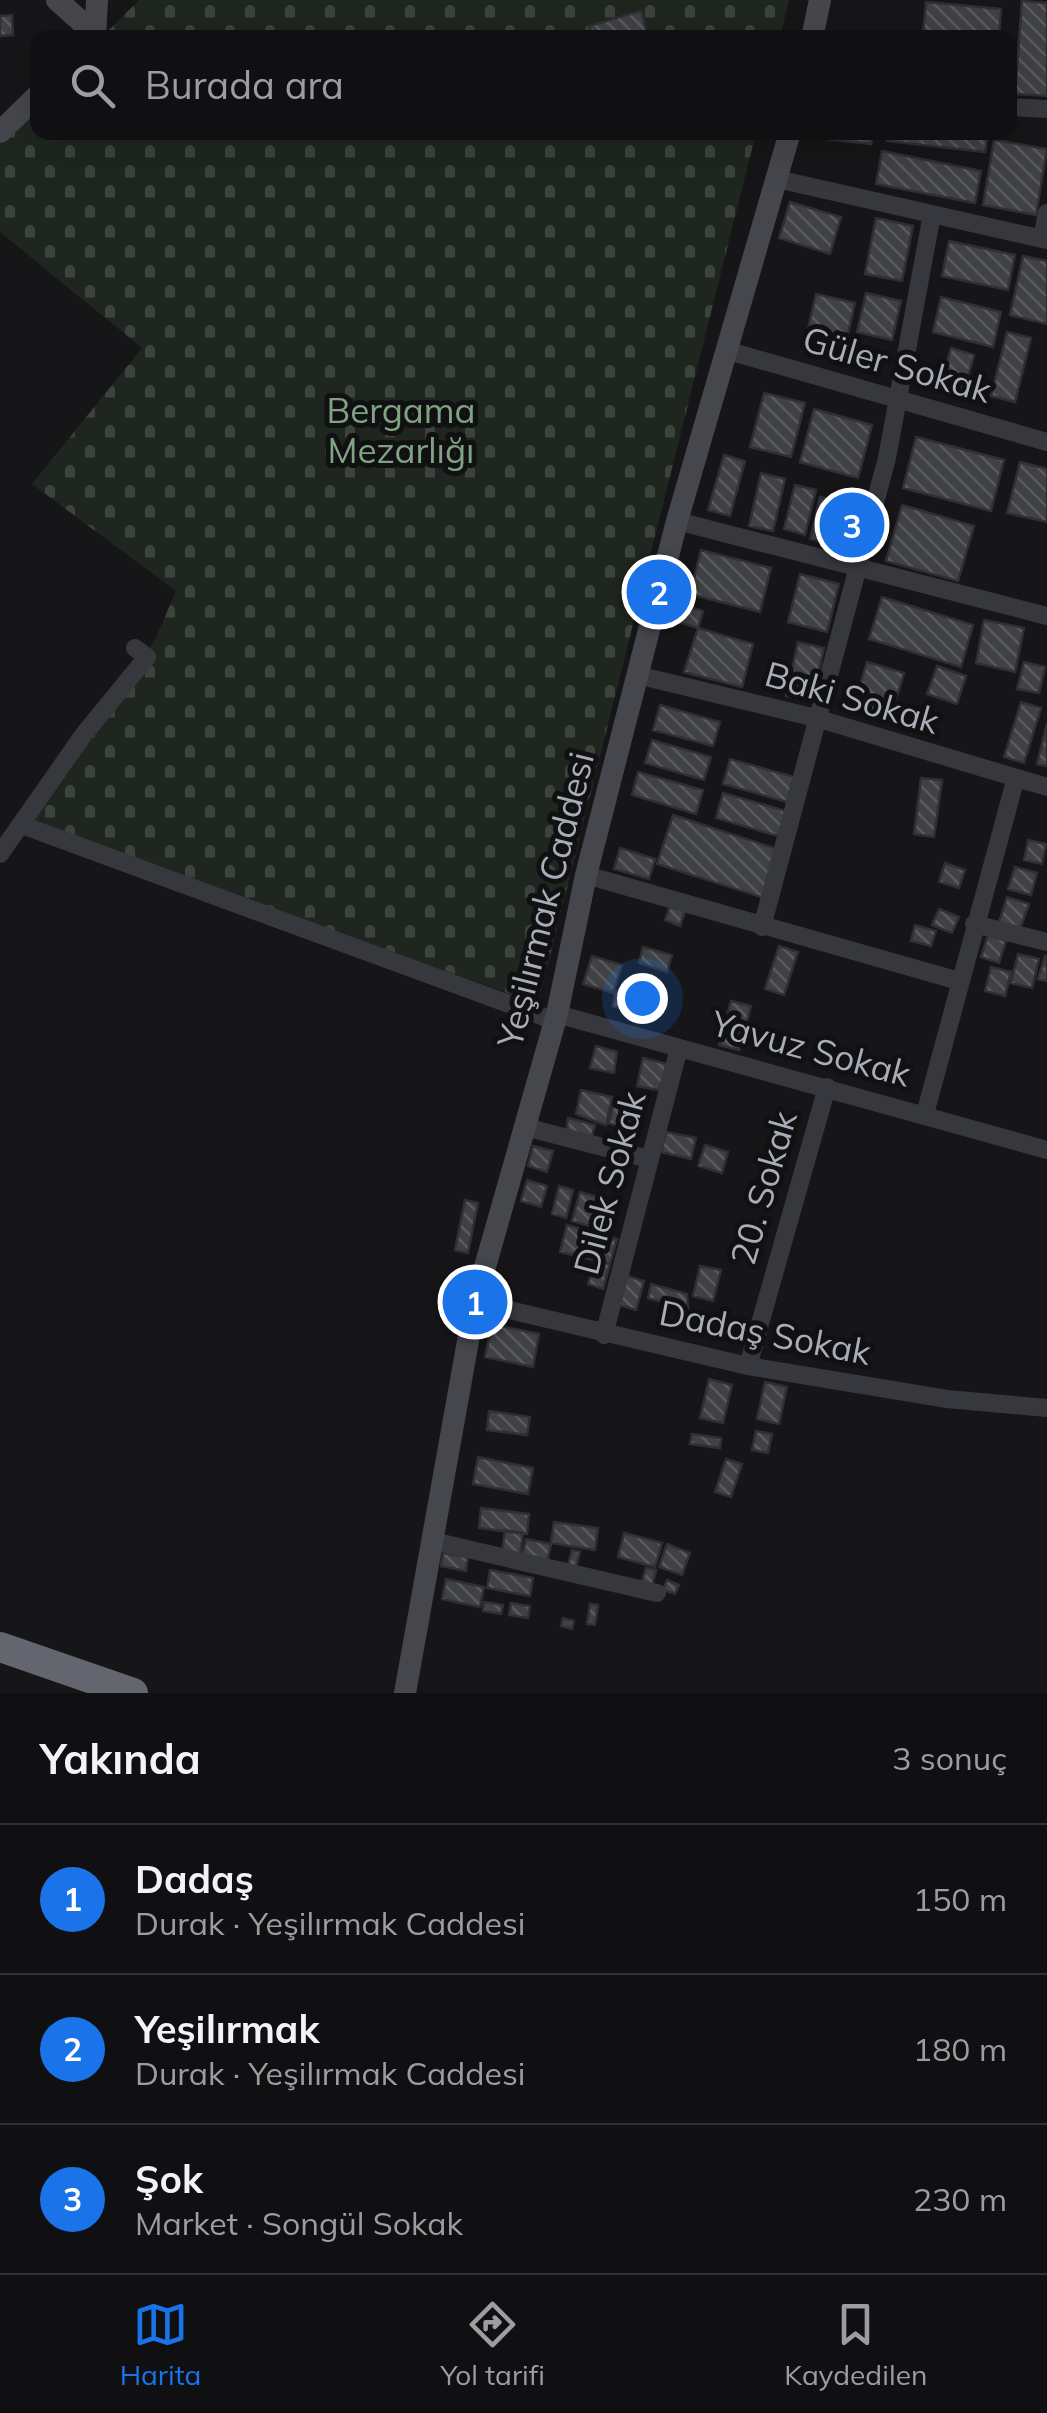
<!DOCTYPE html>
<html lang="tr">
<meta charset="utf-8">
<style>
body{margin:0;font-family:Mulish,sans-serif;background:#1e1e20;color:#f1f3f6}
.you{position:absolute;left:642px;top:998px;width:35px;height:35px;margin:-25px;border:8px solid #fff;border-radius:50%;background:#1a73e8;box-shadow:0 0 0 15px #1a73e833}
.badge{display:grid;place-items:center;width:65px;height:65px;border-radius:50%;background:#1a73e8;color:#fff;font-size:32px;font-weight:700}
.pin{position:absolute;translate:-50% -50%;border:5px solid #fff;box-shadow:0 2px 10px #0006}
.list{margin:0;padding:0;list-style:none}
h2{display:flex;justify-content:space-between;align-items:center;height:130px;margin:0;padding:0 40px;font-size:42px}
h2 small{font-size:32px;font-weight:400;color:#9c9d9f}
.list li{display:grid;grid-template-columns:65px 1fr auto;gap:30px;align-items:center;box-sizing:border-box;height:150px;padding:0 40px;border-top:2px solid #303032}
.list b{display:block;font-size:38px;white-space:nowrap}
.list p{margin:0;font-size:32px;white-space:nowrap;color:#9c9d9f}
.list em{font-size:32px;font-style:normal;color:#9c9d9f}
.icon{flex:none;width:55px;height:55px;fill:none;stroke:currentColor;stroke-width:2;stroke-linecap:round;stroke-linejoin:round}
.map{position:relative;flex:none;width:1047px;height:1693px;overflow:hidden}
.search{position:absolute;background:#101012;box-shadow:0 10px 40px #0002;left:30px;right:30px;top:30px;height:110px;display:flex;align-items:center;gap:25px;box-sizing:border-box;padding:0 35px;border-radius:20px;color:#9c9d9f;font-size:38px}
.sheet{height:580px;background:#101012}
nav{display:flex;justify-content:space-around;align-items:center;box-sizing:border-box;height:140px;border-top:2px solid #303032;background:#101012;font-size:28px;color:#9c9d9f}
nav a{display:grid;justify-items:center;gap:5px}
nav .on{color:#1a73e8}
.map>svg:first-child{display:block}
</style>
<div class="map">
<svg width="1047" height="1693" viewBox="0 0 1047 1693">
<defs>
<pattern id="cemetery-stones" width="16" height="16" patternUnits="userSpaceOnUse" patternTransform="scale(2.5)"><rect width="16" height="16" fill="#1e261f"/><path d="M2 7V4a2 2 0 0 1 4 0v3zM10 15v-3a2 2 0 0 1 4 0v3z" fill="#3c433d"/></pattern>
<pattern id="building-back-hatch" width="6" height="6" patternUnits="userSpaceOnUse" patternTransform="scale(2.5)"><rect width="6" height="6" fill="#404145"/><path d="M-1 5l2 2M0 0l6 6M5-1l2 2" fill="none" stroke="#595a5e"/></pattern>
</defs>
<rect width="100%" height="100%" fill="#161618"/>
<path fill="url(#cemetery-stones)" d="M139,0H789L780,37L101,38Z
M37,101L38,132L756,133L538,1004L31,822L155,640L176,591L32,484L142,348L0,232V139Z"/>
<path fill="url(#building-back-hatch)" stroke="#303034" stroke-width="2.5" d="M1022,1L1047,3V96L1015,94Z
M926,2L1001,9L999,38L923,34Z
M641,11L648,38H592L589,26Z
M12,15L13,35L0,36V16Z
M833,34L911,37V38H832Z
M819,132H873L871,144L818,138Z
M888,132H988L985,152L887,141Z
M994,140L1047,149L1036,215L983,205Z
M882,151L981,171L975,203L876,184Z
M790,202L841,217L830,254L779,238Z
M876,218L913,226L902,281L865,274Z
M949,241L1015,255L1008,290L942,276Z
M1023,256L1047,261V324L1010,315Z
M866,293L901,301L892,340L857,332Z
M816,294L855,303L842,360L803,351Z
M941,297L1001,312L993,347L933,332Z
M1007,332L1031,338L1015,402L991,396Z
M951,348L974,355L964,391L941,384Z
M764,393L805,403L791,457L750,447Z
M814,409L872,425L858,478L800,462Z
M916,437L1004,460L991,511L903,488Z
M724,455L745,461L730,516L708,510Z
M1020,462L1047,469V522L1007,513Z
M761,473L785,479L773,531L749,526Z
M795,485L816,490L805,535L784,529Z
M820,497L860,506L851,548L810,539Z
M902,505L974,526L958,581L886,561Z
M701,550L771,568L760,612L690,594Z
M800,574L839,584L827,632L788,622Z
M882,597L973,625L961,667L869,639Z
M677,603L703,611L698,628L671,620Z
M984,620L1024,628L1015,672L976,663Z
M698,628L753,644L742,687L684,672Z
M798,642L824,648L812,701L786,696Z
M867,662L904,673L890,719L853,708Z
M1024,662L1045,667L1039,693L1017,689Z
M937,666L966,676L957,704L927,694Z
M1021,702L1041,708L1024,763L1004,757Z
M660,705L720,722L713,746L653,730Z
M1047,723V766L1037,764Z
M652,740L711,757L704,780L645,763Z
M730,759L794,777L787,802L723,784Z
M638,772L703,790L696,814L632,795Z
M921,778L942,780L934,837L914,834Z
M723,793L786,811L778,836L716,818Z
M673,815L780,850L764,898L657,864Z
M1028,840L1046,844L1042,864L1024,860Z
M620,848L655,859L649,879L614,869Z
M945,863L965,870L959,888L939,882Z
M1015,867L1037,873L1031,895L1008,889Z
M1007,897L1029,904L1020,929L999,922Z
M670,906L685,911L680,926L665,920Z
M939,909L959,917L952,933L932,925Z
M915,925L936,931L931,946L911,941Z
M988,935L1006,941L999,963L981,957Z
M779,946L798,952L784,995L765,989Z
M643,947L672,955L667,972L639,963Z
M1018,954L1039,959L1032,988L1011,983Z
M592,956L622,965L613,993L583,984Z
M1045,956H1047V981L1038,979Z
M991,967L1011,972L1005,996L985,991Z
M616,991L634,995L630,1011L613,1006Z
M731,1001L751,1006L739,1050L719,1045Z
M596,1046L617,1052L614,1073L590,1068Z
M643,1058L667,1064L659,1090L637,1086Z
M581,1090L612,1097L606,1125L576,1114Z
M615,1098L640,1105L630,1130L609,1123Z
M568,1118L595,1125L591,1140L566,1134Z
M666,1132L696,1138L691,1159L661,1152Z
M705,1145L728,1152L722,1173L698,1166Z
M533,1146L553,1151L547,1172L528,1166Z
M527,1180L547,1186L541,1207L521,1201Z
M559,1186L573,1190L566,1218L552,1214Z
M580,1192L615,1202L608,1231L572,1221Z
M465,1200L478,1203L468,1253L455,1250Z
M567,1225L617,1239L610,1264L560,1252Z
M595,1260L610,1264L603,1289L588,1284Z
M700,1266L721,1270L713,1301L693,1296Z
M627,1276L644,1281L636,1310L619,1305Z
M651,1284L687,1294L688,1309L648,1298Z
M492,1324L539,1334L533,1367L485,1357Z
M709,1379L732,1385L723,1423L700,1418Z
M765,1382L787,1387L779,1424L757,1419Z
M489,1411L530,1417L527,1435L487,1430Z
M756,1431L772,1434L768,1453L752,1450Z
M692,1434L721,1438L720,1448L690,1444Z
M478,1457L533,1468L528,1494L473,1484Z
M726,1459L742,1464L731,1497L715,1492Z
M481,1508L529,1514L527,1534L479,1528Z
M554,1522L598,1528L595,1550L551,1543Z
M505,1530L523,1533L520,1556L502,1553Z
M624,1533L662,1543L655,1567L618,1557Z
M526,1539L551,1544L547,1563L522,1558Z
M667,1544L690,1553L682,1575L659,1567Z
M572,1550L580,1552L576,1567L568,1565Z
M443,1553L468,1557L466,1571L441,1566Z
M646,1568L656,1570L652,1588L641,1585Z
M490,1570L533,1578L530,1596L487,1588Z
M446,1579L484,1587L480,1607L442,1599Z
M667,1580L679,1585L675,1594L663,1590Z
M484,1602L503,1605L501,1614L483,1611Z
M511,1603L530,1606L528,1618L509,1615Z
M590,1604L598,1605L595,1625L587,1624Z
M563,1618L574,1621L572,1629L561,1626Z"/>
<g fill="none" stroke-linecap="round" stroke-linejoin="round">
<path stroke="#37383d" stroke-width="18" d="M1010,107L1047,109
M777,179L1047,240
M1042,239L1047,213
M729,351L1047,442
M677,521L1047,616
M637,675L816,718L1047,787
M22,825L555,1021
M0,854L84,734L147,657L135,648
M586,875L959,981
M974,924L1047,942
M762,927L887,458L932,214
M557,1014L1047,1150
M925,1114L1015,781
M525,1127L649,1159
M475,1302L748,1366L947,1399L1047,1408
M604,1335L679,1048
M748,1366L827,1087
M433,1541L657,1593"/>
<path stroke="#45474d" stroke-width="22" d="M57,0L97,36
M95,38L97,0
M812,38L820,0
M0,132L38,95
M405,1693L475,1302L557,1014L586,875L677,521L790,132"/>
<path stroke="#63666e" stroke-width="30" d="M0,1647L133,1693"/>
</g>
<g text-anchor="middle" stroke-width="10" stroke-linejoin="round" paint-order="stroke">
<g font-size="35" fill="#a8adb8" stroke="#111113">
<text transform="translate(897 365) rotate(16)" y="12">Güler Sokak</text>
<text transform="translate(852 698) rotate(16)" y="12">Baki Sokak</text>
<text transform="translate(546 900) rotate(-76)" y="12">Yeşilırmak Caddesi</text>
<text transform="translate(811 1049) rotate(15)" y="12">Yavuz Sokak</text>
<text transform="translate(610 1183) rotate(-75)" y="12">Dilek Sokak</text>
<text transform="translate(764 1188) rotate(-74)" y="12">20. Sokak</text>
<text transform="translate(765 1333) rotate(11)" y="12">Dadaş Sokak</text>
</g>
<g font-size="35" fill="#7fa381" stroke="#111113">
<text x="401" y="423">Bergama<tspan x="401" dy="40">Mezarlığı</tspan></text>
</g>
</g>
</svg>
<div class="you"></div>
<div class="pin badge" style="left:475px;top:1302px">1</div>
<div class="pin badge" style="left:659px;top:592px">2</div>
<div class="pin badge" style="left:852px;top:525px">3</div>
<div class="search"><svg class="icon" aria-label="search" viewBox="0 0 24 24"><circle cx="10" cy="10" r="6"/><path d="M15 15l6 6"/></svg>Burada ara</div>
</div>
<section class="sheet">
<h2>Yakında<small>3 sonuç</small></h2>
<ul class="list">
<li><span class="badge">1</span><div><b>Dadaş</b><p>Durak · Yeşilırmak Caddesi</p></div><em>150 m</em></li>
<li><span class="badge">2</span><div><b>Yeşilırmak</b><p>Durak · Yeşilırmak Caddesi</p></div><em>180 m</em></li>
<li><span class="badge">3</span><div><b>Şok</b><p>Market · Songül Sokak</p></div><em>230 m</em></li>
</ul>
</section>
<nav>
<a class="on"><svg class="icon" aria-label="map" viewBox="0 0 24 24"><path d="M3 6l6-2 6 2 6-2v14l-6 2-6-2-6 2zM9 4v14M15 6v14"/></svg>Harita</a>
<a><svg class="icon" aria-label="directions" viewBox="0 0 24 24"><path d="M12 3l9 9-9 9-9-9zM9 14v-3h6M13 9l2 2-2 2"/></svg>Yol tarifi</a>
<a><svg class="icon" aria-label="saved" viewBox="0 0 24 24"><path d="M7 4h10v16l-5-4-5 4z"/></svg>Kaydedilen</a>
</nav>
